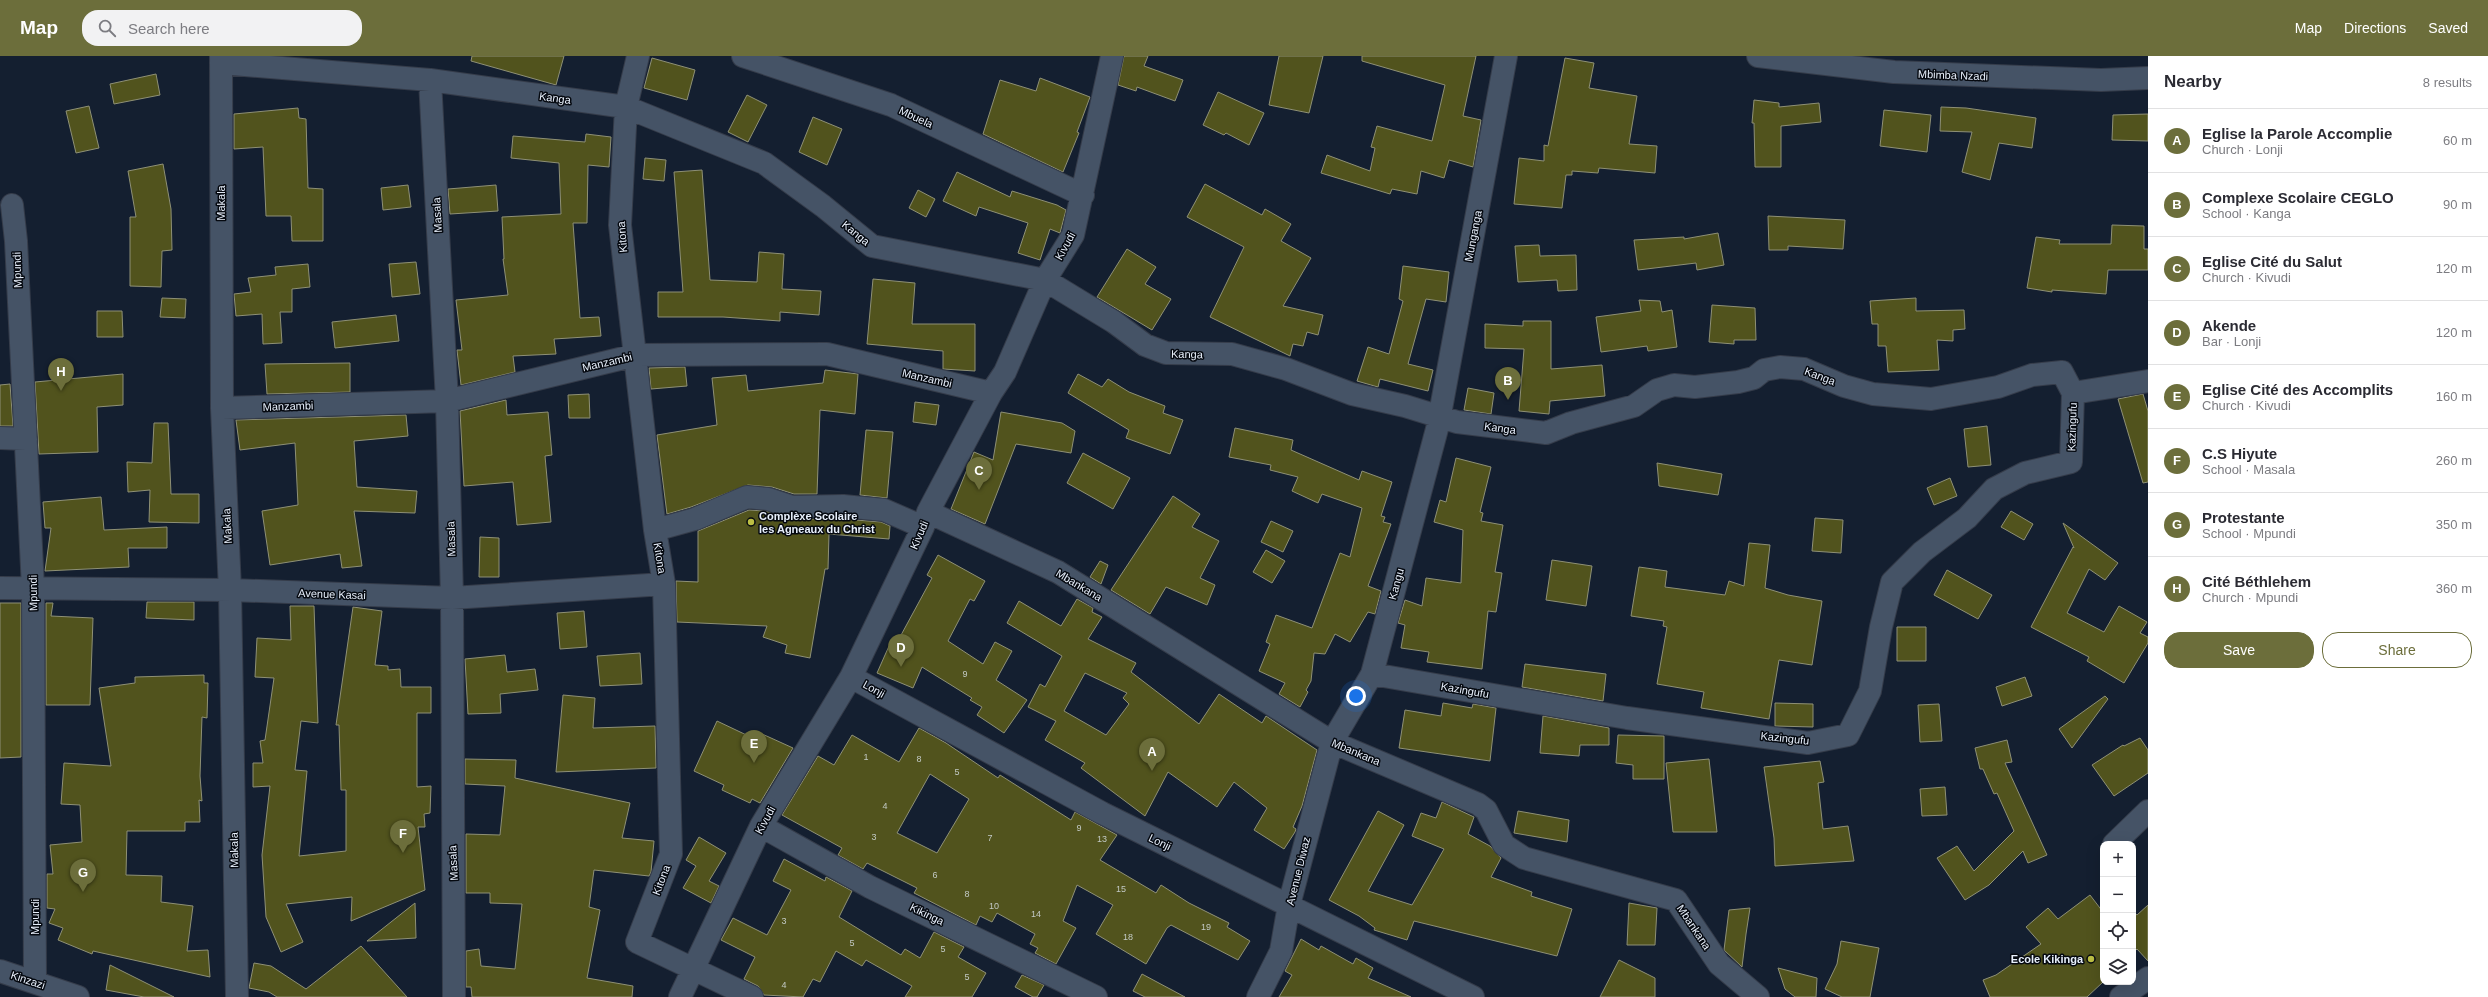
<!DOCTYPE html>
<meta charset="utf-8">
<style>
body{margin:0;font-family:Helvetica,sans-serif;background:#f2f2f3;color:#2b2b33}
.controls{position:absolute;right:12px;bottom:12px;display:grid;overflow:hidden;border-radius:8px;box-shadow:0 4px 16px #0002}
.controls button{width:36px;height:36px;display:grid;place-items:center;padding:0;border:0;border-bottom:1px solid #e1e1e2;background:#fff;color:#2b2b33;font:20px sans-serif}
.you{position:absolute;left:1356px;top:640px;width:14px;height:14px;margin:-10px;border:3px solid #fff;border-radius:50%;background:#1a73e8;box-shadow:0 0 0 6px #1a73e833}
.badge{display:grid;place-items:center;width:26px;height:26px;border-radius:50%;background:#6c6e3b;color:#fff;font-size:13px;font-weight:700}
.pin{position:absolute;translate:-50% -33px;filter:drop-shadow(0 1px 2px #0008)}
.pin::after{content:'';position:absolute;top:21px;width:14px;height:12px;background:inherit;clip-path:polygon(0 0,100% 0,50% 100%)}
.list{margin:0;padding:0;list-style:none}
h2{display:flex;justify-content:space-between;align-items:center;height:52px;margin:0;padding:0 16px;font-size:17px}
h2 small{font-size:13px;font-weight:400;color:#7c7c81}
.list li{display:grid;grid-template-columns:26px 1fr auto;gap:12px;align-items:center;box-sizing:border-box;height:64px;padding:0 16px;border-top:1px solid #e1e1e2}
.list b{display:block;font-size:15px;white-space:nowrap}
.list p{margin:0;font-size:13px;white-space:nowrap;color:#7c7c81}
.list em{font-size:13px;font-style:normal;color:#7c7c81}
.actions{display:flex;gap:8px;padding:12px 16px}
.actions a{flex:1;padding:9px 0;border:1px solid #6c6e3b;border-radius:16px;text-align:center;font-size:14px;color:#6c6e3b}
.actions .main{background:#6c6e3b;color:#fff}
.icon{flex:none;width:22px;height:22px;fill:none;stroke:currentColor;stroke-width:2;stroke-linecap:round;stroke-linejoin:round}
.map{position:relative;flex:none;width:2148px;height:941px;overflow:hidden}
header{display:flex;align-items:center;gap:24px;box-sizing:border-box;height:56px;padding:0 20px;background:#6c6e3b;color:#fff}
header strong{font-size:19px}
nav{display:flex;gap:22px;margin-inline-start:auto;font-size:14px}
.search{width:280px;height:36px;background:#f2f2f3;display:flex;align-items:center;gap:10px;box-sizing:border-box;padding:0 14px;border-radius:16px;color:#7c7c81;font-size:15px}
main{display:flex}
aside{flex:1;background:#fff}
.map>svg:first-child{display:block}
</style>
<header>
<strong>Map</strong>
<div class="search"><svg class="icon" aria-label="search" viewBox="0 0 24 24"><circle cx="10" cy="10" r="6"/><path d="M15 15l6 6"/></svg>Search here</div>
<nav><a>Map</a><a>Directions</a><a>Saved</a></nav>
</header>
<main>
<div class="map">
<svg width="2148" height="941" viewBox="0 0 2148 941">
<rect width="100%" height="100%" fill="#141f30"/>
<path fill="#51531d" stroke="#8e9076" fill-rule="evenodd" d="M472,0H564L556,29L471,5Z
M1124,0H1148L1144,10L1183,24L1175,45L1137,31L1136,35L1118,29Z
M1279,0H1323L1309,57L1269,49Z
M1362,0H1476L1463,60L1481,64L1473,111L1449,104L1444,122L1421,115L1417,138L1392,133L1390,138L1321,117L1327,99L1370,115L1375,92L1371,91L1377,70L1432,85L1445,29L1362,5Z
M652,2L695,14L687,44L644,32Z
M1565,2L1594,7L1589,32L1637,40L1629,88L1657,90L1655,117L1599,112L1598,117L1572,115V119H1566L1562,152L1514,148L1519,102L1544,105V89L1548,90Z
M156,18L160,39L114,48L110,28Z
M1040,22L1090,41L1077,76L1079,77L1063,116L983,78L1000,24L1036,35Z
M1218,36L1264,57L1249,89L1226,77L1224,79L1203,69Z
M747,39L767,49L748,86L728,76Z
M1754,44L1779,47V51L1819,47L1821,66L1781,70V111H1755L1754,67H1752Z
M89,50L99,92L76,97L66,55Z
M1941,51L1966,52L2036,62L2032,92L1999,87L1990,124L1962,116L1972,76L1940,75Z
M298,52L299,62L306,63L308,132L323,133V185H292L291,160H266L263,91L234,93V58Z
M1884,54L1931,59L1927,96L1880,90Z
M2148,58V85L2112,84L2113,59Z
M813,61L842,73L827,109L799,96Z
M586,78L611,81L609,111L588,109L587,167H573L580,262L599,261L601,280L554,283L556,298L513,300L515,316L461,329L457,294H462L456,244L508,239L503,203H504L502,161L561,158L559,107L511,102L513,80L585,86Z
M645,102L666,104L664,125L643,123Z
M163,108L171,153L172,194L162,195L161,231L130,230V161H136L128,115Z
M702,114L710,224L757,226L759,196L784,198L782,233L821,235L819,259L780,256V265L723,261H658V236H683L674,116Z
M957,116L1010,141L1012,135L1057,149L1066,154L1060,177L1050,173L1040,204L1018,197L1028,167L979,151L976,160L943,145Z
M1205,128L1262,159L1265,153L1291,168L1281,185L1311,202L1283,250L1323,259L1318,279L1307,276L1303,290L1293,288L1290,300L1210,261L1244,191L1187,161Z
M408,129L411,151L383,154L381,132Z
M496,129L498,155L450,158L448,133Z
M918,134L935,143L926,161L909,152Z
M1768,160L1845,164L1843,193L1788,190V194H1769Z
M2112,169L2144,170V193H2148V214H2108L2106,238L2052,234V236L2027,232L2036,181L2060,184L2059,188H2111Z
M1718,177L1724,209L1697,214L1696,207L1638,214L1634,184L1684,181V183Z
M1539,189L1540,200L1576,199L1577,234L1558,235L1557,224L1518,226L1515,190Z
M1127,193L1156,211L1145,228L1171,243L1152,274L1097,241Z
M416,206L420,238L392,241L389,208Z
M308,208L310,231L292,233V256H280L282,287L263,288L262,258L236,260L234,238L251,236L248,222L276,219L275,211Z
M1403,210L1449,216L1446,246L1426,243L1408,308L1433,314L1428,335L1380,323L1378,331L1357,325L1368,291L1389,298L1403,245L1399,243Z
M873,223L915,227L912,268H975V315L943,313V295L867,288Z
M162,242L186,243L185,262L160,261Z
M1916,242V255L1964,254L1965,273L1953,274V285L1937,284L1939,314L1888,316L1886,290H1878V268H1872L1870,245Z
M1639,244L1660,245L1662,256L1672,254L1677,291L1648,295L1647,290L1601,296L1596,261L1641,255Z
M1712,249L1755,252L1756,284H1734V288L1709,286Z
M97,255H122L123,281H97Z
M396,259L399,285L335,292L332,266Z
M1523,265H1551V313L1602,309L1605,340L1550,345L1549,358L1519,355L1524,293L1485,292V268L1523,270Z
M350,307V336L267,338L265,308Z
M685,311L687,330L651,333L649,312Z
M825,314L858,318L855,358L820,354L817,438H794L772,431L748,429L691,451L667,458L657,379L717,369L712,322L746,319L748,335L823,327Z
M123,318V349L97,351L98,396L39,398L35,326Z
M1078,318L1102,331L1108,323L1129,336L1165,350L1163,357L1183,364L1170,398L1126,382L1129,374L1068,337Z
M10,328L13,370H0V329Z
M1468,332L1494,337L1491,358L1464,354Z
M589,338L590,362H569L568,339Z
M2143,338L2148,355V426L2143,427L2118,343Z
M506,344L507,359L548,356L552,399L545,400L551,466L517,469L513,426L464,430L460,355Z
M915,346L939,349L936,369L913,366Z
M1001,356L1062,367L1075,375L1071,397L1016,388L985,468L951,453L974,396L993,404Z
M406,359L408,380L354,385L357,431L417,435L415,457L354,455L362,510L342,512L340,498L270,509L262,455L298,449L295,387L240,394L236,364Z
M154,367H168L171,438H199V467L149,466L150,434L128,436L127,406L152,407Z
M1987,370L1991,409L1968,411L1964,373Z
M1235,372L1293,384L1291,394L1359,424L1362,415L1392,426L1381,460L1385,461L1383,466L1391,468L1368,530L1381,535L1375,558L1368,556L1350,586L1335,578L1325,598L1314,597L1311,625L1306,634L1308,636L1300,651L1279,638L1285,627L1259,615L1270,588L1266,586L1276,559L1312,572L1340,497L1350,501L1362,452L1322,438L1318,447L1292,435L1298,421L1270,414L1271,409L1229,401Z
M866,374L893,376L887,442L860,439Z
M1083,397L1130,422L1113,453L1067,427Z
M1456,402L1491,411L1480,456L1483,457L1481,465L1503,469L1495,516L1502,517L1496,556L1488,555L1482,613L1427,606L1429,596L1401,592L1405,569L1398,567L1405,544L1422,550L1426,522L1461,527L1463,474L1434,466L1440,444L1446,446Z
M1657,407L1722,418L1718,439L1659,430Z
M1950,422L1957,440L1934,449L1927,432Z
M1173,440L1200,458L1192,471L1219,485L1200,522L1215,529L1207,549L1166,531L1150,558L1111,534Z
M101,441L104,474L167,471V492H128L129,511L45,515L51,472H45L43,446Z
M749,454L765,455L792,463H843L881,466L890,470L889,483L829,478L828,513H825L810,602L785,597L787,589L763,581L767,570L677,566L676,525L698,526V475Z
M2011,455L2033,468L2024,484L2001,471Z
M1815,462L1843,464L1841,497L1812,495Z
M1271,465L1293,475L1283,496L1261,486Z
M2063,467L2118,507L2105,524L2089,513L2067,557L2104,576L2119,550L2147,566L2140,577L2148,581V587L2124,627L2087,605L2089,601L2031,571L2073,491L2074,492Z
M480,481L499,482V521H479Z
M1749,487L1770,489L1765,532L1788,539L1822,545L1812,609L1779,604L1769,663L1701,652L1704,636L1657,628L1667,571L1663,570L1664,565L1631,560L1639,511L1667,515L1665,531L1725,539L1729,525L1744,530Z
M1266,494L1285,505L1272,527L1253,516Z
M938,499L985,525L974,545L970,543L948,585L983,608L995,586L1012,595L996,624L1027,644L1004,677L977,659L982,651L970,644L972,642L922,611L913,632L877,617L889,590L894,592L932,522L927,519Z
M1552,504L1592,510L1586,550L1546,544Z
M1100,505L1108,509L1101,528L1090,521Z
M1947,514L1992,539L1978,563L1934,539Z
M1077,543L1093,552L1092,556L1102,561L1088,583L1136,607L1131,616L1199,668L1219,638L1262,667L1266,660L1317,694L1302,750L1293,771L1296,773L1295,776L1284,793L1254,774L1267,752L1234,726L1217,751L1168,716L1145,760L1081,712L1085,707L1045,684L1056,665L1028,651L1040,628L1045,631L1062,600L1007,567L1019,545L1061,570ZM1085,617L1127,637L1123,642L1129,648L1106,679L1064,655Z
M147,546H194V564L146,562Z
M0,547H21V701L0,702Z
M46,547H53L51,560L93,562L90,649H46Z
M290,550H314L318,667L301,665L295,714L307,715L299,800L346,795V734H341L339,669H336L353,551L382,555L375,609L388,610V614L400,613L401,631H431V657H417V731L431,730L430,757L424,758L425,771H418L425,834L351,865L352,841L286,848L303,886L281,896L266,861L262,799L270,730L253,731V707H263L260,685L265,684L274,622L255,621L257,582L291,584Z
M584,555L587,591L560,593L557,557Z
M1897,571H1926V605H1897Z
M640,597L642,628L600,630L597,600Z
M505,599L507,616L535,613L538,634L500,638L501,657L468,658L465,603Z
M1525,608L1606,618L1603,645L1522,631Z
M204,619V627H208L207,662L202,661L200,720L202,745L199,744L200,766H185V775H127L126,819L162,820L161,846L193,850L187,895L208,894L210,921L93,895L92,898L58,884L63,872L49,867L55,853L47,852V818H53L50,789L82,786L80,749L61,748L64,707L111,710L99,632L135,627V621Z
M2025,621L2032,640L2002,650L1996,631Z
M563,639L595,642L593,672L655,670L656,712L556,716Z
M2105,640L2108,643L2072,692L2059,673Z
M1443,647L1472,652L1473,648L1496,652L1490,705L1399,692L1405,654L1441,660Z
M1775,647L1813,648V671L1775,670Z
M1939,648L1942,685L1920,686L1918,649Z
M1543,660L1609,672V689H1580L1579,700L1540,697Z
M717,665L757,684L760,677L793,692L760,747L752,743L750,747L722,734L724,729L694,715Z
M919,672L946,687L998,722L1000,719L1071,764L1075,756L1117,779L1100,804L1156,837L1161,829L1189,847L1229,867L1227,871L1250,885L1238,904L1171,869L1167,872L1146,908L1096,878L1113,849L1077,829L1063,865L1076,872L1056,908L1035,897L1038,892L1030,888L1035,878L997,857L992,866L980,860L976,869L914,837L917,832L867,807L863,813L838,799L842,792L782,759L818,700L834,709L852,679L899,706ZM930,718L969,743L937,797L897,777Z
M1618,679L1664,680V723H1633V709L1616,707Z
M2140,682L2148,694V717L2114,740L2092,709L2123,689L2124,690Z
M2007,684L2012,706L2005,707L2047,799L2028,807L2023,795L1989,829L1965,844L1937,802L1957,790L1974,815L2014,775L1997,737L1994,738L1983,713H1980L1975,692Z
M465,703L516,704L515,722L630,747L622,782L654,785L651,816L649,820L594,814L589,851L600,854L587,922L633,930L632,941H472L471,931H466V895L479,893L481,910L515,913L522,848L490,847V837H466V778L500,779L505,730L465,728Z
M1709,703L1717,776H1673L1666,707Z
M1820,705L1824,726L1818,727L1823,773L1848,770L1854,805L1775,810L1774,782L1764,711Z
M1945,731L1947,759L1922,760L1920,733Z
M1442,746L1474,761L1468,778L1490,790L1501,802L1491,821L1532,836L1531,840L1572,853L1557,900L1414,865L1407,884L1374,874L1375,872L1359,860L1329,844L1378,755L1404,769L1368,835L1412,849L1444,793L1412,780L1421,757L1436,762Z
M1518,755L1569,764L1567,786L1514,777Z
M699,781L726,797L709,825L719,830L711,847L683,832L696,810L686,804Z
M784,803L825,825L826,821L852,835L839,861L901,899L905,893L920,902L934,876L964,891L958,901L986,917L972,941H905L912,930L866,904L862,910L836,895L820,926L813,923L803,941L764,939L758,930L744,923L755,901L721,884L733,862L767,879L791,834L773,825Z
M2090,839L2103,856V926L2087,941H1990L1983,924L1996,919L2041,888L2026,871L2048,852L2058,863Z
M415,847L416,882L367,885Z
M1629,847L1657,852L1655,889H1627Z
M2148,849V905L2137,893L2133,897V856L2137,859Z
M1750,852L1746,878L1742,911L1724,894L1729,854Z
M1301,883L1319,894L1321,890L1353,908L1356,902L1373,912L1368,922L1411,941H1279L1292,919L1285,915Z
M1841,885L1879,892L1870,941H1842L1825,933L1837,908Z
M361,890L407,941H277L269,936L249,932L254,907L271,910L306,933Z
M1619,904L1655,922V941H1600Z
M110,909L174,941H144L106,934Z
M1778,912L1817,922L1816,941H1795L1785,933Z
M1142,918L1185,941H1145L1133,935Z
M1022,919L1044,929L1037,941H1033L1015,931Z"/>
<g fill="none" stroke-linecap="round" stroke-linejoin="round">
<g stroke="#353c4a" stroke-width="24">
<path id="minor" d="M221,0L222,352L230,534L237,941
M638,0L626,51L620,169L655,474L664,528L671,798L637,886L752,941
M743,0L891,49L1083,139
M1758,0L1894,16L2101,24L2148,22
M221,7L430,24L626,51L764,107L823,150L872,190L1045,224L1114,266L1145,289L1166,297L1232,298L1286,313L1352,338L1405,350L1457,366L1546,377L1571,367L1634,350L1657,334L1674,329L1695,331L1738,326L1754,322L1764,314L1780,311L1804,313L1844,330L1873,338L1931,343L1998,331L2032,319L2062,316L2073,337L2148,325
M430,24L447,345L452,542L454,941
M12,149L16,185L33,532L35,926
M222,352L447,345L636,299L827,298L991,337
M0,382L26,383
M928,456L1058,516L1332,686L1478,748L1486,754L1504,789L1524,802L1676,844L1719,908L1758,941
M655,474L695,463L747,441L768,443L792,451L843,450L884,454L923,471
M0,532L230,534L452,542L664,528
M1372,618L1627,662L1808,687L1848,679L1870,635L1881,571L1892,526L1922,496L1967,462L1994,433L2025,417L2071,406L2073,337
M851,621L1102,757L1473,941
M761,770L870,831L1096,941
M2114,788L2148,755
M0,915L78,941
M680,941L761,770L851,621L923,471L928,456L991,337L1005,316L1045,224L1073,179L1112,0
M1258,941L1281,895L1289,849L1332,686L1372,618L1438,369L1506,0
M2121,941L2148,922"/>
</g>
<use href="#minor" stroke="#455366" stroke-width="22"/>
</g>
<g fill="#bcbf44" stroke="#050910" stroke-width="1.5">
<circle cx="751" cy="466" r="4"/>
<circle cx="2091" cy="903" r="4"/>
</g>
<g text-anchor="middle" stroke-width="3" stroke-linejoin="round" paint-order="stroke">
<g font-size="9" fill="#c2c9c4">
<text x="965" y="621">9</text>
<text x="866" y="704">1</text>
<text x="919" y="706">8</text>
<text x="957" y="719">5</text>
<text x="885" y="753">4</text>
<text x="1079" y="775">9</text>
<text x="874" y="784">3</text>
<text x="990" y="785">7</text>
<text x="1102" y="786">13</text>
<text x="935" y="822">6</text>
<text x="1121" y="836">15</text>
<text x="967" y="841">8</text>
<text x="994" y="853">10</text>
<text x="1036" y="861">14</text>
<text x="784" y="868">3</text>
<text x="1206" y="874">19</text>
<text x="1128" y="884">18</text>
<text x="852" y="890">5</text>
<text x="943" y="896">5</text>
<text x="967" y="924">5</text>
<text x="784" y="932">4</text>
</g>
<g font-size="11" fill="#e8f0fc" stroke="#050910">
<text transform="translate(1953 19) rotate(2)" y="4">Mbimba Nzadi</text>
<text transform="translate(555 42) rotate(8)" y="4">Kanga</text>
<text transform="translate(916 61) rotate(25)" y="4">Mbuela</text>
<text transform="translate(221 147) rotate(-90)" y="4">Makala</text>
<text transform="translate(437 159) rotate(-93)" y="4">Masala</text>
<text transform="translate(856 177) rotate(39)" y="4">Kanga</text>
<text transform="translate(1473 180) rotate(-79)" y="4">Munganga</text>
<text transform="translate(622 181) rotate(-95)" y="4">Kitona</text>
<text transform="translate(1065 190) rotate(-61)" y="4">Kivudi</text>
<text transform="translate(17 214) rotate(-92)" y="4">Mpundi</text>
<text transform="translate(1187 298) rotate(1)" y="4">Kanga</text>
<text transform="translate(607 306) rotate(-13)" y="4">Manzambi</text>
<text transform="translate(1820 320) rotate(21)" y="4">Kanga</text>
<text transform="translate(927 322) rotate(13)" y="4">Manzambi</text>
<text transform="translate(288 350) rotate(-2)" y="4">Manzambi</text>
<text transform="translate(2072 371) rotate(-88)" y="4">Kazingufu</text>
<text transform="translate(1500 372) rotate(8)" y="4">Kanga</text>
<text transform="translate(227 470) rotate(-93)" y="4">Makala</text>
<text transform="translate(919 479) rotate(-67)" y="4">Kivudi</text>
<text transform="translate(451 483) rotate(-92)" y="4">Masala</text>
<text transform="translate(660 502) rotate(81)" y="4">Kitona</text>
<text transform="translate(1396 528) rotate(-75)" y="4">Kangu</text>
<text transform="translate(1079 529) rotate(31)" y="4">Mbankana</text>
<text transform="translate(33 537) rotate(-91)" y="4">Mpundi</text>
<text transform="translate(332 538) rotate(2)" y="4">Avenue Kasai</text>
<text transform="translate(874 633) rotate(29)" y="4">Lonji</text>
<text transform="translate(1465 634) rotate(10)" y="4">Kazingufu</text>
<text transform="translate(1785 682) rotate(6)" y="4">Kazingufu</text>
<text transform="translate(1356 696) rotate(23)" y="4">Mbankana</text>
<text transform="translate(765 764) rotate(-61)" y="4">Kivudi</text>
<text transform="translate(1160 786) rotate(26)" y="4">Lonji</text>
<text transform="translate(234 794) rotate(-91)" y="4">Makala</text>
<text transform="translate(453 807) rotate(-93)" y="4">Masala</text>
<text transform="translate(1298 815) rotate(-76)" y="4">Avenue Diwaz</text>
<text transform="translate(661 824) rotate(-69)" y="4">Kitona</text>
<text transform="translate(927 858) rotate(26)" y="4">Kikinga</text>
<text transform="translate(35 861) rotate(-90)" y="4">Mpundi</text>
<text transform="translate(1694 871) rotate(56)" y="4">Mbankana</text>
<text transform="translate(28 924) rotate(18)" y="4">Kinzazi</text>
</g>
<g font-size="11" font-weight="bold" fill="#e8f0fc" stroke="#050910" text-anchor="start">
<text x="759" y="464">Complèxe Scolaire<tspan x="759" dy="13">les Agneaux du Christ</tspan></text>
<text x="2083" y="907" text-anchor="end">Ecole Kikinga</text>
</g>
</g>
</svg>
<div class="controls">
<button>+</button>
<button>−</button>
<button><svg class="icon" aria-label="locate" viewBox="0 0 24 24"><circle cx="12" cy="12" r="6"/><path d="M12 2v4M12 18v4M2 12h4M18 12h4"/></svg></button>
<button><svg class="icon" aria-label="layers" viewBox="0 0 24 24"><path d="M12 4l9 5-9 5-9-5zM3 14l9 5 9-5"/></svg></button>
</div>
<div class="you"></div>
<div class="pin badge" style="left:1152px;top:715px">A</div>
<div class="pin badge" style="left:1508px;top:344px">B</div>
<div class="pin badge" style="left:979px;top:434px">C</div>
<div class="pin badge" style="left:901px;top:611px">D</div>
<div class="pin badge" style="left:754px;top:707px">E</div>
<div class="pin badge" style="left:403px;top:797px">F</div>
<div class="pin badge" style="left:83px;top:836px">G</div>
<div class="pin badge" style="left:61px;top:335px">H</div>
</div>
<aside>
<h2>Nearby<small>8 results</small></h2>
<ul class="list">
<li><span class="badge">A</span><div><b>Eglise la Parole Accomplie</b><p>Church · Lonji</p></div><em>60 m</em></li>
<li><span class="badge">B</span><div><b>Complexe Scolaire CEGLO</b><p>School · Kanga</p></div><em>90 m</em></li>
<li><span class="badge">C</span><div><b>Eglise Cité du Salut</b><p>Church · Kivudi</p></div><em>120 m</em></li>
<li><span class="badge">D</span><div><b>Akende</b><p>Bar · Lonji</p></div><em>120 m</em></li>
<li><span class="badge">E</span><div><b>Eglise Cité des Accomplits</b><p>Church · Kivudi</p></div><em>160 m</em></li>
<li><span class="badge">F</span><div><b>C.S Hiyute</b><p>School · Masala</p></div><em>260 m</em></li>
<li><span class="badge">G</span><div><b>Protestante</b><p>School · Mpundi</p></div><em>350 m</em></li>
<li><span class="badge">H</span><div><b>Cité Béthlehem</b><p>Church · Mpundi</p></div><em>360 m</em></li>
</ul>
<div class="actions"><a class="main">Save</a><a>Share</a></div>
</aside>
</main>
